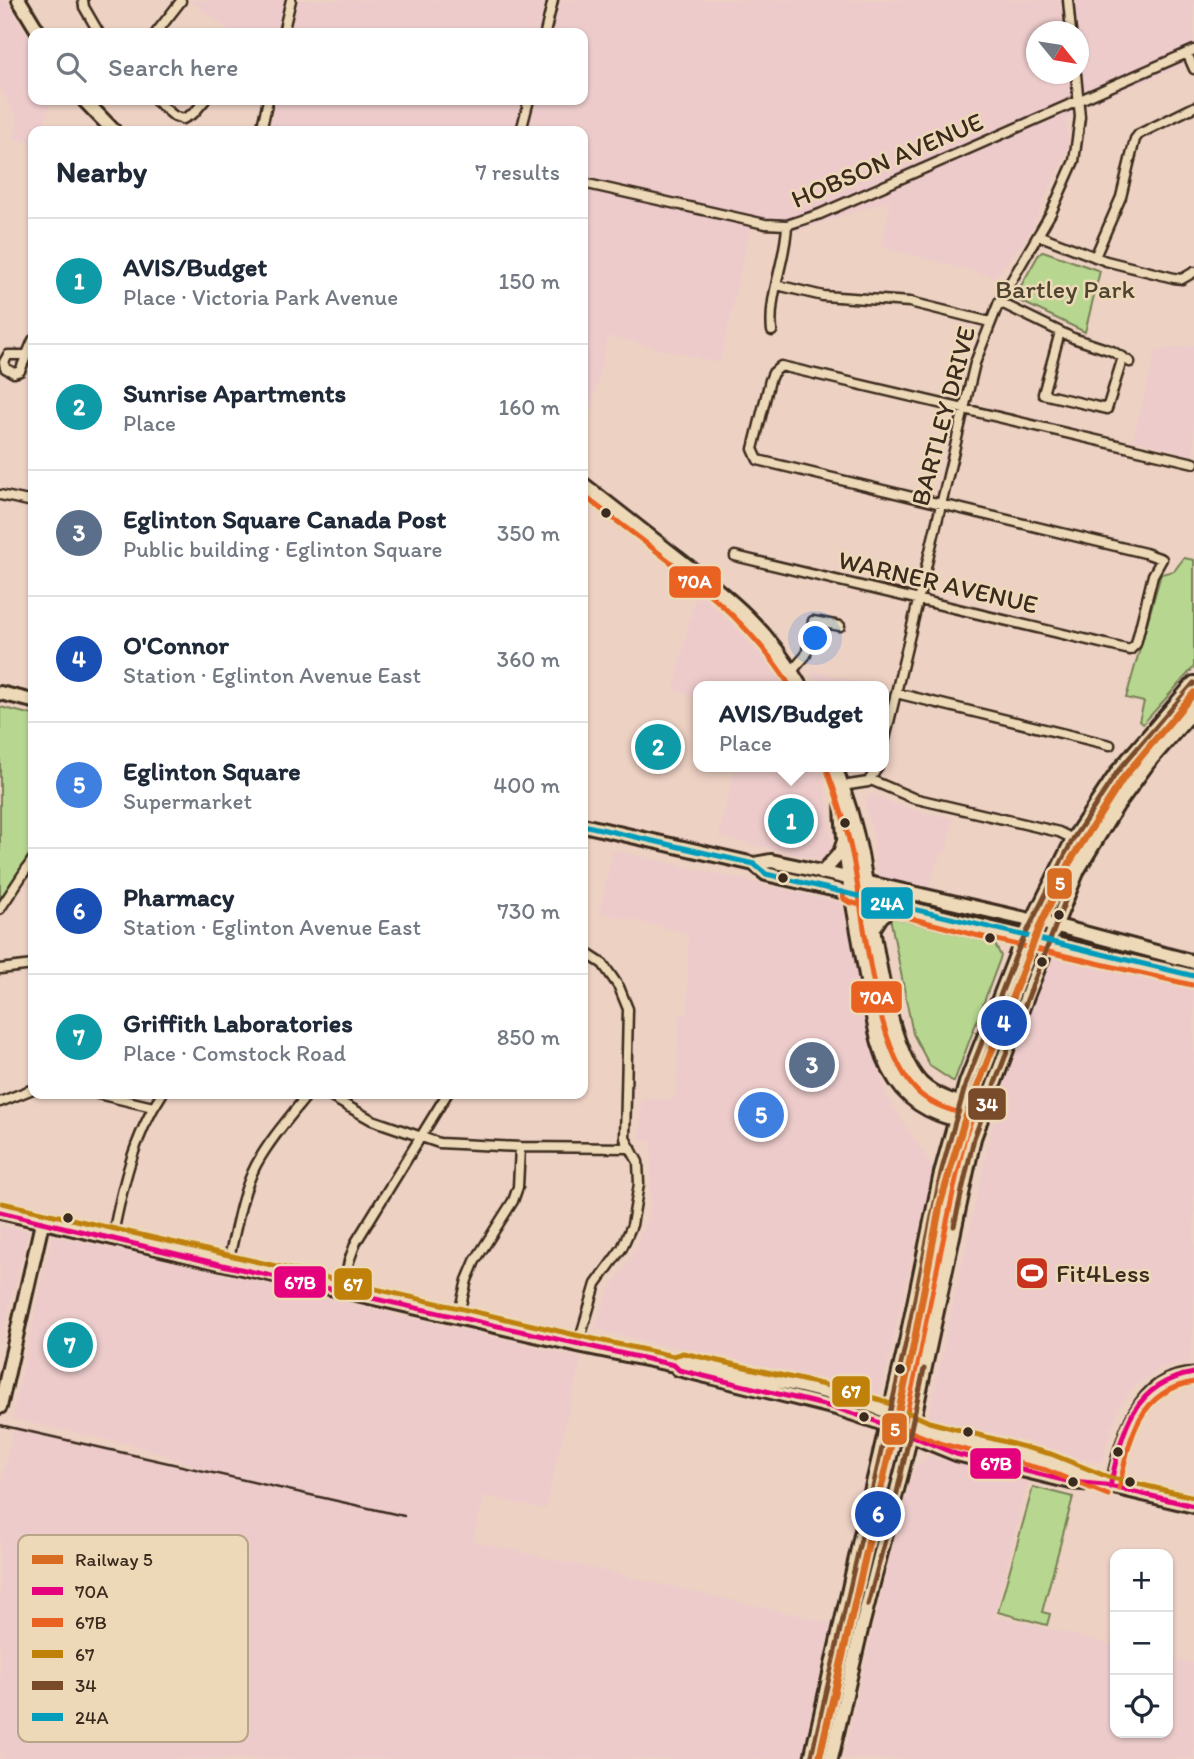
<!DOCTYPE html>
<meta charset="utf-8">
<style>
body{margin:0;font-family:Itim,sans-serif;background:#f2f2f3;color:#1f2937}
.controls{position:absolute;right:21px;bottom:21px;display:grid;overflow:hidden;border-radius:14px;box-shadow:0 2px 5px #0004}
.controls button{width:63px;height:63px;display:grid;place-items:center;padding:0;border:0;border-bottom:2px solid #e0e1e3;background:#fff;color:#1f2937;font:35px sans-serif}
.compass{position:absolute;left:1026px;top:21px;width:63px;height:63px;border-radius:50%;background:#fff;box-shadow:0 2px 5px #0004;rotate:120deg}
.you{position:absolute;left:816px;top:639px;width:24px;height:24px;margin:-18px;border:5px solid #fff;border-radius:50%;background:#1a73e8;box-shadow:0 0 0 10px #1a73e833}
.badge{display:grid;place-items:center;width:46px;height:46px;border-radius:50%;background:#c8321e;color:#fff;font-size:23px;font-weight:700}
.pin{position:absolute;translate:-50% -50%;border:4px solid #fff;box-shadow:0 2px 7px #0006}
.popup{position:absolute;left:693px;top:681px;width:196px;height:91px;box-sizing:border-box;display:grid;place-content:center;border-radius:14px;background:#fff;filter:drop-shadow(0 2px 5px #0005);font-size:23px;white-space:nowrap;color:#747a83}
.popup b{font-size:26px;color:#1f2937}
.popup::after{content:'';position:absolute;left:50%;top:100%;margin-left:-14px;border:14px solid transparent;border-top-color:#fff}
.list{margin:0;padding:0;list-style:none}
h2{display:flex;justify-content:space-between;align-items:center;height:91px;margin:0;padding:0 28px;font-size:30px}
h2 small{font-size:23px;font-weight:400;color:#747a83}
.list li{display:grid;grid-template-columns:46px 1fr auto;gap:21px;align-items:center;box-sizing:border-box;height:126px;padding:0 28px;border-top:2px solid #e0e1e3}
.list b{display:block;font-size:26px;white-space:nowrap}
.list p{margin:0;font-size:23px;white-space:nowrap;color:#747a83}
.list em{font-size:23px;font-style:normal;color:#747a83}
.icon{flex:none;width:38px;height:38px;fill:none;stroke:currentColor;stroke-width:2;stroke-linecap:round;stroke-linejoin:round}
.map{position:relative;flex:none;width:1194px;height:1759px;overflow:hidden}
.search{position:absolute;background:#fff;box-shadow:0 2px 5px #0004;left:28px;top:28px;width:560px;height:77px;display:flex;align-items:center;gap:18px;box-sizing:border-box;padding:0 24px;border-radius:14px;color:#747a83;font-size:26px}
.panel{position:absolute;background:#fff;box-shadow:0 2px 5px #0004;left:28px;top:126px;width:560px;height:973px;border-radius:14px}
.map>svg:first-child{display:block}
</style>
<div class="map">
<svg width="1194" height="1759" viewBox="0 0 1194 1759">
<rect width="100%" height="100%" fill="#edd1c3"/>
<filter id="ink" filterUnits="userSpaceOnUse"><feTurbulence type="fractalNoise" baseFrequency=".0143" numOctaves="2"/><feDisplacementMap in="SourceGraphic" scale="14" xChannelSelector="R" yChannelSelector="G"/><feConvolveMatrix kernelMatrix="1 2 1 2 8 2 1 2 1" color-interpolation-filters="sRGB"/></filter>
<g filter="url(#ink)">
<path fill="#edcbcb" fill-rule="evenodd" d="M0,0H7L33,46V100H51L43,131H33V142L14,139L18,119L0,87Z
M190,0H1194V61L1090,104L1066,120L1069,146L1030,232L995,277L882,247L891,200L796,231L750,228L720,363L608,336L583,442V131H269L275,100H583V33H232ZM1036,32H1078V74H1036Z
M1194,345V456L1133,440L1156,351Z
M697,590L737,628L781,677L785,686H698V697L674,690Z
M812,671L872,686H818Z
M735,767H819L825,789L833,853L828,861L719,837Z
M874,794L894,804L929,814L953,818L945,855L940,853L928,889L879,876L875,867L873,849L875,843L866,805V801Z
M613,850L842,903L869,1030L887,1097L933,1168L880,1395L595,1329L607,1294L632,1256L650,1214L652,1141L640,1139L641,1098L671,1100L676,1095L680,1014L688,1013V933L600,913Z
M1051,956L1194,988V1324L1189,1364L1170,1365L1152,1373L1137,1384L1122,1402L1111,1427L1102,1462H1094L927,1424L999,1097Z
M0,1225L28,1231L0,1344Z
M52,1236L178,1263L581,1358L545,1509L484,1496L472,1541L831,1623L801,1759H0V1488L14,1428L217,1474L138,1446L12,1419Z
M929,1456L1028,1481L994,1616L1115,1645V1733H1168V1657L1194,1664V1759H843L900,1515L915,1467Z"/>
<path fill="#b7d790" stroke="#798057" stroke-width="2" d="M1043,251L1100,271L1085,332L1014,298L1039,254Z
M1184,558L1194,560V667L1143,724L1139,721L1144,702L1126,698L1161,574L1174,571Z
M1194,696V702C1138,767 1094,826 1056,903L1052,902C1068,869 1083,841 1104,809C1130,768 1164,729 1194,696Z
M0,707L33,715V850L0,902Z
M890,917L995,944L1001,956L954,1082L930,1066L913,1034Z
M958,1136L965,1138L947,1200L929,1308L909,1398L904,1397L943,1201L941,1200Z
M1033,1487L1073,1497L1042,1612L1050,1614L1047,1625L998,1612Z"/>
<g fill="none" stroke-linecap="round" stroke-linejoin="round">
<g stroke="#3b2a1e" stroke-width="13">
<path id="street" d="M83,0L84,7L99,33
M1068,0L1071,32
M156,33L181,1
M283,33L291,0
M545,33L553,0
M1187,53L1194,69
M155,100L174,116L183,119L194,113L205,100
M261,131L268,100
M521,131L529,100
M583,183L765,224L787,225L820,214L1194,50
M1038,235L1106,261L1174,278L1182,279L1194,272
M1095,257L1121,197L1135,139L1139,134L1194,107
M777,285L823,296L910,302L990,322
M999,302L1073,338L1112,351L1130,362
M772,331C768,296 786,260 787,225
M1060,332L1043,394L1107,409L1123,357
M26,355H8L4,362L5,368L14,373L20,371L33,340
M0,495L33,502
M735,556L1130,650L1136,644L1153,575L1162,559L1145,553L758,460L753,449L770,380L773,373L781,366L1194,463
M792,671L806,655L813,621L840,626
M896,693L1110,745
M884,743L975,363L999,302L1051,213L1074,161L1080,117L1076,74
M871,780L913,798L1059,832L1073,839
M842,786L868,782L878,767
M0,909L33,859
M0,969L33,965
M98,1094L153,1107
M326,1094L372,1120L439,1143L520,1147L631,1148
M0,1102L33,1089
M112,1239C122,1189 133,1137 162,1094
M227,1266C236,1232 240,1196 256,1165C270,1139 290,1117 308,1094
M343,1290L349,1261L356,1242L447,1094
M458,1317L467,1280L475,1261L513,1201L518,1187L520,1147
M578,1345L596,1284L622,1248L632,1225L639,1184L638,1162L625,1138L628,1009L619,987L603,964L583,951
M1110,1487C1120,1439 1135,1374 1194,1373"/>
</g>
<g stroke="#3b2a1e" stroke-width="18">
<path id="secondary" d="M19,0L39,33
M84,100L114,131
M583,484C612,507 642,530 671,553C725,595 766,625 800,686
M0,693L33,701
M835,767C846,795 855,824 861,854C871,908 885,1046 921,1083C938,1099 963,1104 984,1111
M842,801C843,856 854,910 864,964C872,1006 874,1056 903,1090C923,1113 951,1119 979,1125
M583,825L754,864L771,861L795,866L1065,928L1194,962
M754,864L766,874L880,900L977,926L1194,976
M822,873L840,853L844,841
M874,928L881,917L895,905
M0,1212L578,1345L674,1365L681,1362C746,1376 815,1385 878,1408C895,1414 910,1424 927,1430C986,1451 1048,1458 1105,1485
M678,1369L836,1408L875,1421L956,1454L1071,1482L1105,1485L1194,1506
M0,1407L42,1223"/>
</g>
<g stroke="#3b2a1e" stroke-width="18">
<path id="primary" d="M811,1759L863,1526L905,1347L941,1173L966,1083L1018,950L1073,839L1118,771L1194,683
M831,1759L861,1630L907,1451L974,1138L1027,996L1078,870L1117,806L1148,763L1194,710"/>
</g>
<use href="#street" stroke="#edd9b7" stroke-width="8"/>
<use href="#secondary" stroke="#edd9b7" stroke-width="12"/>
<use href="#primary" stroke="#edd9b7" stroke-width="12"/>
<path stroke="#3b2a1e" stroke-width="2.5" d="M0,1425L404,1516"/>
<g stroke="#edd9b7" stroke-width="10">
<path id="bus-1" d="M0,1212L227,1266L674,1365L679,1370L836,1408L875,1421L956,1454L1071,1482L1105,1485L1194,1506
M1110,1487C1122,1433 1131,1383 1194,1373"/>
</g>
<g stroke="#edd9b7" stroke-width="10">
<path id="bus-2" d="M583,495C656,553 740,605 790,686
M827,770C838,799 847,828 853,858C864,917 874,1046 915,1089C929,1105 953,1111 973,1117L965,1136L904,1426L909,1431L942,1444L1046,1470L1108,1495
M842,892L844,899L849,902L975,935L1192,985
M1119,1489C1129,1441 1137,1391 1194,1382"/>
</g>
<g stroke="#edd9b7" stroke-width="10">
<path id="bus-3" d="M2,1203L580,1336L673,1356L683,1353L842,1389L881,1400L929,1422L1051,1454L1108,1477L1194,1497"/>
</g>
<g stroke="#edd9b7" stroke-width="10">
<path id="bus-4" d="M954,1226L974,1138L1070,888
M868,1605L895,1502L924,1369
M811,1759L905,1347L941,1173L966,1083L1018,950L1073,839L1118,771L1194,683"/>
</g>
<g stroke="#edd9b7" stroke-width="10">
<path id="bus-5" d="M583,825L754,864L766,874L1194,976"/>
</g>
<use href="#bus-1" stroke="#e5007d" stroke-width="5"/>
<use href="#bus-2" stroke="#e96222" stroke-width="5"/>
<use href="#bus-3" stroke="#bf8109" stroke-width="5"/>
<use href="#bus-4" stroke="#7a4b2a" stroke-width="5"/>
<use href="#bus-5" stroke="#069cbc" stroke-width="5"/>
<g stroke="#edd9b7" stroke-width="12">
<path id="rail-1" d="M819,1759L912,1353L940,1205L964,1122L1041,923L1071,860L1124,777L1194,693"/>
</g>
<use href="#rail-1" stroke="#d86c23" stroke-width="7"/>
</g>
</g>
<defs>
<g id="stadium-square" transform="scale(1.75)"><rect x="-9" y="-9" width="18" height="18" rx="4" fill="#c8321e" stroke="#edd9b7"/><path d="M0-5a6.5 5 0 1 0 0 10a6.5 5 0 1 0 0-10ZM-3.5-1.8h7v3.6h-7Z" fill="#fff"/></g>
</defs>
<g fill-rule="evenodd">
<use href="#stadium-square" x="1032" y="1273"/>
</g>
<g fill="#3b2a1e" stroke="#edd9b7" stroke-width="2.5">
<circle cx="606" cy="513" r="6"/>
<circle cx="845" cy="823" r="6"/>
<circle cx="783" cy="878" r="6"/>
<circle cx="1059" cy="915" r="6"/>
<circle cx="990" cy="938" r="6"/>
<circle cx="1042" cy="962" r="6"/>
<circle cx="68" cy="1218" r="6"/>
<circle cx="900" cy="1369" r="6"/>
<circle cx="864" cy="1417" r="6"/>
<circle cx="968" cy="1432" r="6"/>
<circle cx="1118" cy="1452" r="6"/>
<circle cx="1073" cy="1482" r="6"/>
<circle cx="1130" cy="1482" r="6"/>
</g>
<g text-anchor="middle" stroke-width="5" stroke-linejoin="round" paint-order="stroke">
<g font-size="26" fill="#3b2a1e" stroke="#edd9b7">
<text transform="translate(887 160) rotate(-23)" y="9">HOBSON AVENUE</text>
<text transform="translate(943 416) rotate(-75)" y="9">BARTLEY DRIVE</text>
<text transform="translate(938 582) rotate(13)" y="9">WARNER AVENUE</text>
</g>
<g font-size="26" fill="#4e442f" stroke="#edd9b7">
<text x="1065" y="298">Bartley Park</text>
</g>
<g font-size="26" fill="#3b2a1e" stroke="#edd9b7" text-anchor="start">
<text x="1056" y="1282">Fit4Less</text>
</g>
</g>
<rect x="18" y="1535" width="230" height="207" rx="10" fill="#edd9b7" stroke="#b8a489" stroke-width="2"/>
<rect x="32" y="1555" width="31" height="9" fill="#d86c23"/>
<rect x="32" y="1587" width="31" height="8" fill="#e5007d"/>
<rect x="32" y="1618" width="31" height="9" fill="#e96222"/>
<rect x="32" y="1650" width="31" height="8" fill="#bf8109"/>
<rect x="32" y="1681" width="31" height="9" fill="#7a4b2a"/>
<rect x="32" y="1713" width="31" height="8" fill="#069cbc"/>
<g font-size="19" fill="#3b2a1e">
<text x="75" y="1566">Railway 5</text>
<text x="75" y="1598">70A</text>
<text x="75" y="1629">67B</text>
<text x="75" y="1661">67</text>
<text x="75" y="1692">34</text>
<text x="75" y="1724">24A</text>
</g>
<g stroke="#edd9b7" stroke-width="2.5">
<rect x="668" y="565" width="54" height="34" rx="7" fill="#e96222"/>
<rect x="1046" y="867" width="27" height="33" rx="7" fill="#d86c23"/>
<rect x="860" y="886" width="54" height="34" rx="7" fill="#069cbc"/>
<rect x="850" y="980" width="53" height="34" rx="7" fill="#e96222"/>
<rect x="967" y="1087" width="40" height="34" rx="7" fill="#7a4b2a"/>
<rect x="273" y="1265" width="54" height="34" rx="7" fill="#e5007d"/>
<rect x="333" y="1267" width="40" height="34" rx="7" fill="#bf8109"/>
<rect x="831" y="1375" width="40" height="33" rx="7" fill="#bf8109"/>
<rect x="881" y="1412" width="27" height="34" rx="7" fill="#d86c23"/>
<rect x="969" y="1447" width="53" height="33" rx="7" fill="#e5007d"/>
</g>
<g font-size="19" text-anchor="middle" font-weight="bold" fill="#fff">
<text x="695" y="588">70A</text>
<text x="1060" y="890">5</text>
<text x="887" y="910">24A</text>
<text x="877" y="1004">70A</text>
<text x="987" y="1111">34</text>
<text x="300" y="1289">67B</text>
<text x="353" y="1291">67</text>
<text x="851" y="1398">67</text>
<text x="895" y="1436">5</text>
<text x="996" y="1470">67B</text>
</g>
</svg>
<div class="controls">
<button>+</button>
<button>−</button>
<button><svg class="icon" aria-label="locate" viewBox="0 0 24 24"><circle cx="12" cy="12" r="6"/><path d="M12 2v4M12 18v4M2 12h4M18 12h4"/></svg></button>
</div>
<svg class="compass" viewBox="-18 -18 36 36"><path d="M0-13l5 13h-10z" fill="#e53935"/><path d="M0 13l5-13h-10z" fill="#747a83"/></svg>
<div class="you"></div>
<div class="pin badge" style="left:791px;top:821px;background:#0f9aa8">1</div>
<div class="popup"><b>AVIS/Budget</b>Place</div>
<div class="pin badge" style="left:658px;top:747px;background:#0f9aa8">2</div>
<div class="pin badge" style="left:812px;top:1065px;background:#5c6f8a">3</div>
<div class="pin badge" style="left:1004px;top:1023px;background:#1a4fb4">4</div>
<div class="pin badge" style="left:761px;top:1115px;background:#3f7fe0">5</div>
<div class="pin badge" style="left:878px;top:1514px;background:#1a4fb4">6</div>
<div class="pin badge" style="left:70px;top:1345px;background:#0f9aa8">7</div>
<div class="search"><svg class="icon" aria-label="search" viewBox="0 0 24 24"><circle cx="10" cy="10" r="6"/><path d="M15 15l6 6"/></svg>Search here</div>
<section class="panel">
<h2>Nearby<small>7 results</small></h2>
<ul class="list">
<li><span class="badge" style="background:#0f9aa8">1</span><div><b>AVIS/Budget</b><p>Place · Victoria Park Avenue</p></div><em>150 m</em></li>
<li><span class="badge" style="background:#0f9aa8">2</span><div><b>Sunrise Apartments</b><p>Place</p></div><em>160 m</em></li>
<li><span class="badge" style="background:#5c6f8a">3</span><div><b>Eglinton Square Canada Post</b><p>Public building · Eglinton Square</p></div><em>350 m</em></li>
<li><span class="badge" style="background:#1a4fb4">4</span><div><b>O'Connor</b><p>Station · Eglinton Avenue East</p></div><em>360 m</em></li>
<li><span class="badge" style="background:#3f7fe0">5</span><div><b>Eglinton Square</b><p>Supermarket</p></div><em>400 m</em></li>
<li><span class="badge" style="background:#1a4fb4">6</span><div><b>Pharmacy</b><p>Station · Eglinton Avenue East</p></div><em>730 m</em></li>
<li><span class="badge" style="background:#0f9aa8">7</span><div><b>Griffith Laboratories</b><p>Place · Comstock Road</p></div><em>850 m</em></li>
</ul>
</section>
</div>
